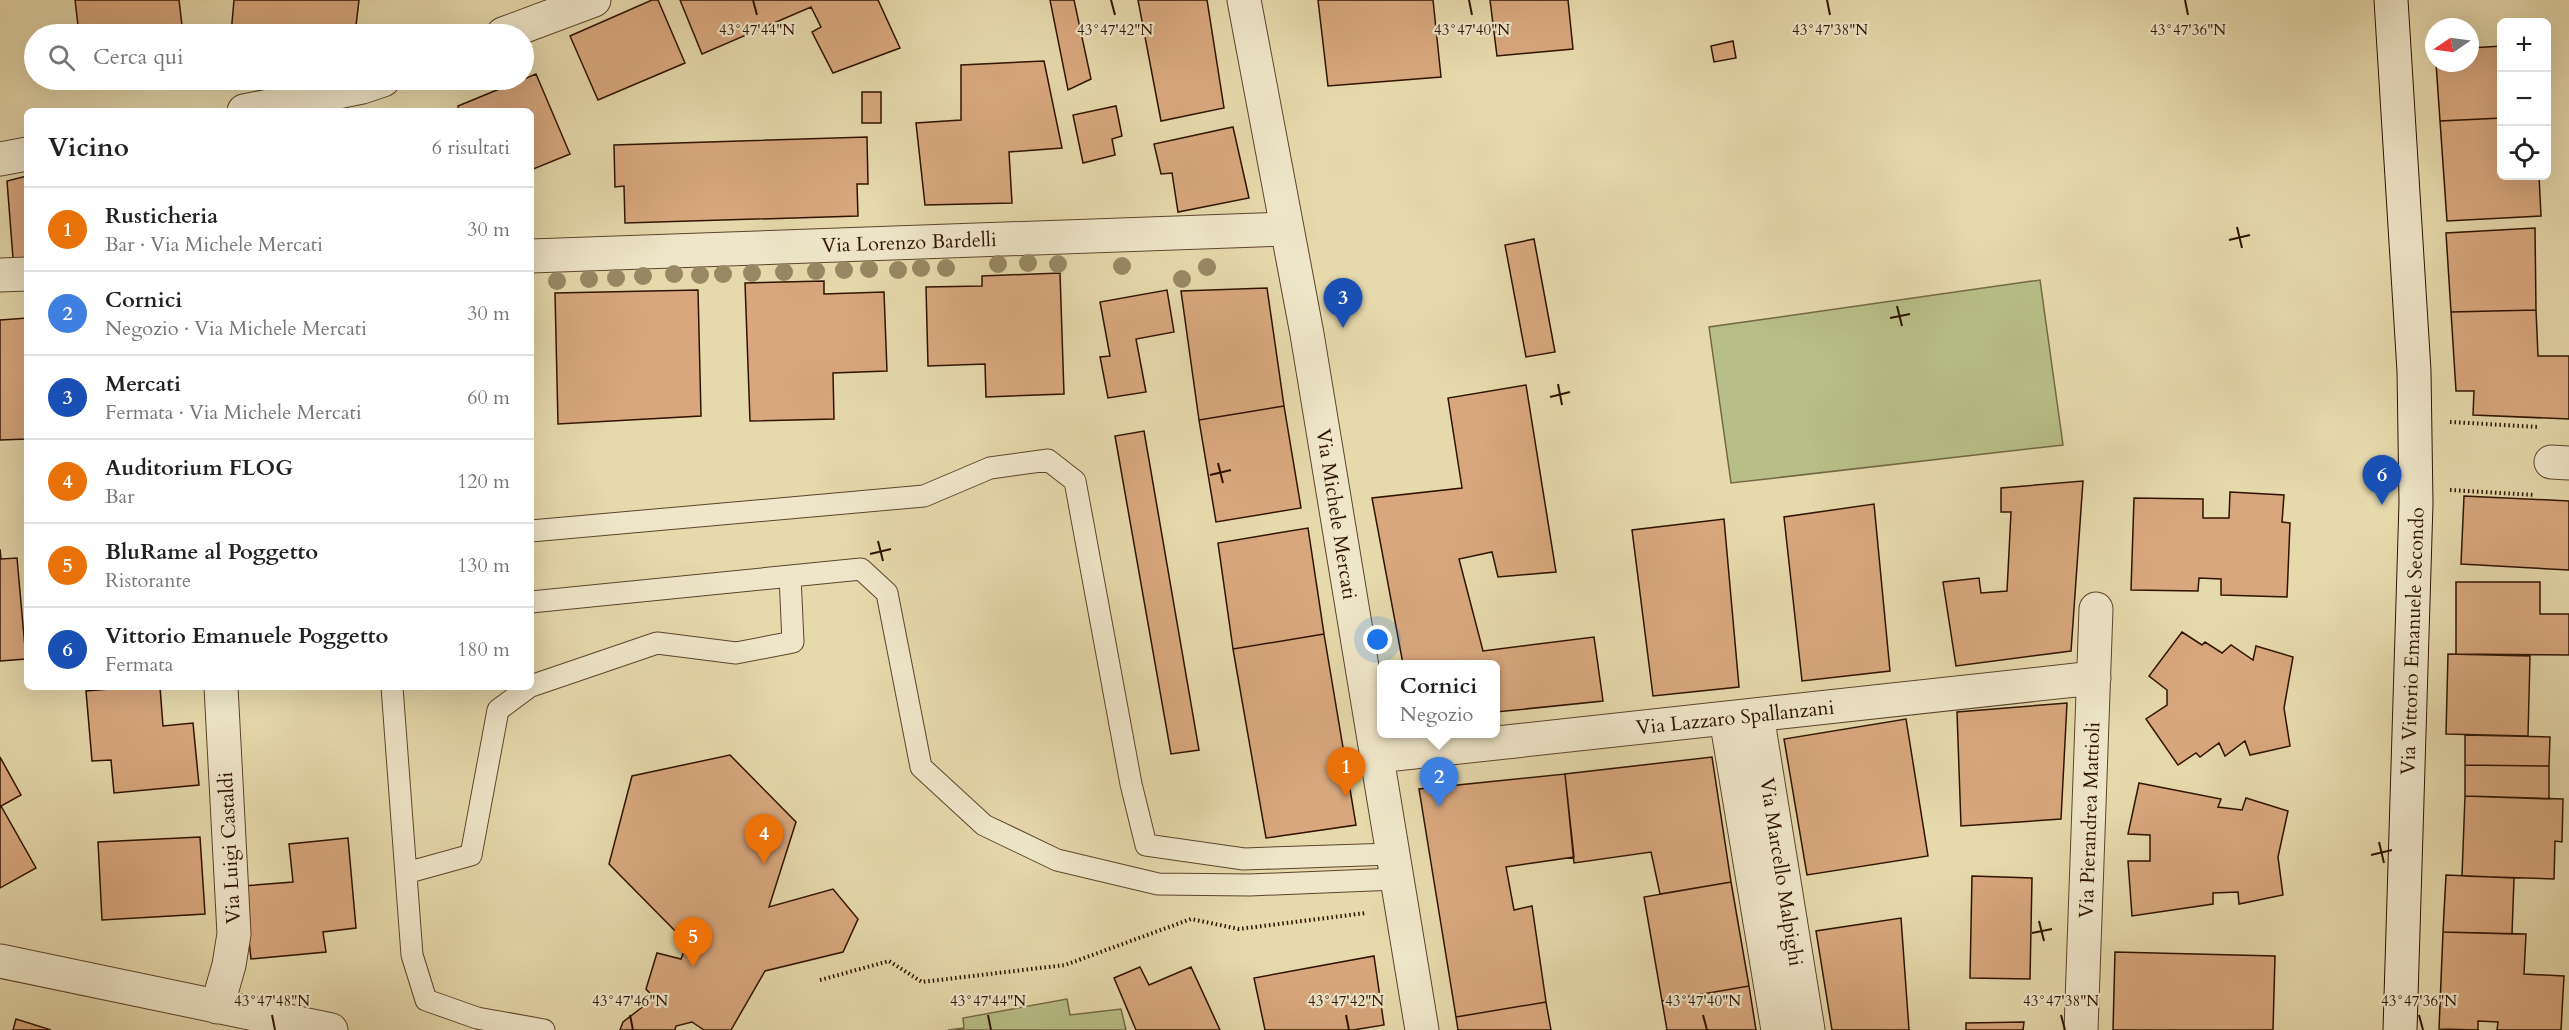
<!DOCTYPE html>
<html lang="it">
<meta charset="utf-8">
<style>
body{margin:0;font-family:Cardo,serif;background:#f2f2f2;color:#222}
.controls{position:absolute;right:18px;top:18px;display:grid;overflow:hidden;border-radius:9px;box-shadow:0 6px 24px #0002}
.controls button{width:54px;height:54px;display:grid;place-items:center;padding:0;border:0;border-bottom:2px solid #e0e0e0;background:#fff;color:#222;font:30px sans-serif}
.compass{position:absolute;left:2425px;top:18px;width:54px;height:54px;border-radius:50%;background:#fff;box-shadow:0 6px 24px #0002;rotate:257deg}
.you{position:absolute;left:1378px;top:640px;width:21px;height:21px;margin:-15px;border:4px solid #fff;border-radius:50%;background:#1a73e8;box-shadow:0 0 0 9px #1a73e833}
.badge{display:grid;place-items:center;width:39px;height:39px;border-radius:50%;background:#0f766e;color:#fff;font-size:20px;font-weight:700}
.pin{position:absolute;translate:-50% -50px;filter:drop-shadow(0 2px 3px #0008)}
.pin::after{content:'';position:absolute;top:32px;width:21px;height:18px;background:inherit;clip-path:polygon(0 0,100% 0,50% 100%)}
.popup{position:absolute;left:1377px;top:660px;width:123px;height:78px;box-sizing:border-box;display:grid;place-content:center;border-radius:9px;background:#fff;filter:drop-shadow(0 2px 4px #0005);font-size:20px;white-space:nowrap;color:#767676}
.popup b{font-size:22px;color:#222}
.popup::after{content:'';position:absolute;left:50%;top:100%;margin-left:-12px;border:12px solid transparent;border-top-color:#fff}
.list{margin:0;padding:0;list-style:none}
h2{display:flex;justify-content:space-between;align-items:center;height:78px;margin:0;padding:0 24px;font-size:26px}
h2 small{font-size:20px;font-weight:400;color:#767676}
.list li{display:grid;grid-template-columns:39px 1fr auto;gap:18px;align-items:center;box-sizing:border-box;height:84px;padding:0 24px;border-top:2px solid #e0e0e0}
.list b{display:block;font-size:22px;white-space:nowrap}
.list p{margin:0;font-size:20px;white-space:nowrap;color:#767676}
.list em{font-size:20px;font-style:normal;color:#767676}
.icon{flex:none;width:33px;height:33px;fill:none;stroke:currentColor;stroke-width:2;stroke-linecap:round;stroke-linejoin:round}
.map{position:relative;flex:none;width:2569px;height:1030px;overflow:hidden}
.search{position:absolute;background:#fff;box-shadow:0 6px 24px #0002;left:24px;top:24px;width:510px;height:66px;display:flex;align-items:center;gap:15px;box-sizing:border-box;padding:0 21px;border-radius:33px;color:#767676;font-size:22px}
.panel{position:absolute;background:#fff;box-shadow:0 6px 24px #0002;left:24px;top:108px;width:510px;height:582px;border-radius:9px}
.map>svg:first-child{display:block}
</style>
<div class="map">
<svg width="2569" height="1030" viewBox="0 0 2569 1030">
<rect width="100%" height="100%" fill="#e6d9ac"/>
<filter id="stains"><feTurbulence type="fractalNoise" baseFrequency=".00333" numOctaves="4"/><feColorMatrix values="0 0 0 0 .2 0 0 0 0 .09 0 0 0 0 .02 0 0 0 .5 -.17"/></filter>
<radialGradient id="worn" r=".72"><stop offset=".6" stop-color="#630" stop-opacity="0"/><stop offset="1" stop-color="#630" stop-opacity=".3"/></radialGradient>
<path fill="#b8be87" stroke="#746844" stroke-width="1.5" d="M2040,280L2063,445L1731,483L1709,327Z
M1067,999L1070,1015L1121,1009L1126,1030H948L964,1028L963,1018Z"/>
<path fill="#d8a77e" stroke="#2f1300" stroke-width="1.5" d="M75,0H179L183,34H79Z
M234,0H359L355,34H231Z
M652,0H658L685,63L598,100L570,36Z
M680,0H878L900,48L833,73L812,32L821,27L811,7L702,54Z
M1050,0H1074L1091,79L1068,90Z
M1138,0H1207L1224,108L1161,121Z
M1318,0H1433L1441,77L1328,86Z
M1490,0H1568L1573,49L1497,56Z
M1733,41L1736,58L1714,62L1711,46Z
M2502,46V118L2440,121L2436,63H2470V48Z
M1044,61L1062,148L1009,152L1012,203L925,205L916,123L961,120V65Z
M536,74L570,154L531,170V111H459L458,106Z
M85,80H132L86,85Z
M862,92H881V123H862Z
M1116,106L1122,136L1112,139L1115,155L1083,163L1073,115Z
M2502,118V176H2539L2541,216L2447,221L2440,121Z
M1233,127L1249,198L1178,212L1172,173L1161,174L1154,144Z
M867,137L868,184H857L858,216L625,223L624,186L615,187L614,145Z
M27,176V258H13L7,181Z
M2535,228L2536,310L2451,312L2446,233Z
M1534,239L1555,352L1526,357L1505,245Z
M1060,273L1064,394L986,397L985,364L928,366L926,287L982,286V276Z
M824,281V294L884,292L887,371L833,373L834,419L750,421L745,283Z
M1267,288L1284,406L1199,420L1181,291Z
M698,290L701,416L558,424L555,293Z
M1167,290L1174,332L1136,339L1146,392L1108,398L1100,357L1110,356L1100,302Z
M2536,310L2538,356H2569V419L2473,415L2474,391H2456L2451,312Z
M27,318V439L0,440V320Z
M1526,385L1556,572L1498,577L1492,552L1459,559L1483,651L1594,637L1603,701L1496,712V664H1403L1372,498L1462,488L1448,398Z
M1284,406L1301,508L1216,522L1199,420Z
M1144,431L1199,750L1171,754L1115,436Z
M2083,481L2071,651L1956,666L1943,582L1979,578L1981,593L2007,591L2011,512H2001V488Z
M2230,492L2284,495L2282,522L2290,523L2287,597L2221,595V579L2199,578L2198,591L2131,590L2134,498L2203,499V518H2229Z
M2464,496L2569,501V570L2461,564Z
M1874,504L1890,671L1802,681L1784,517Z
M1724,519L1739,687L1653,696L1632,530Z
M1308,528L1324,634L1233,649L1218,543Z
M0,549L1,559L17,558L26,659L0,661Z
M2456,582H2540V614H2569V655L2456,654Z
M2182,632L2202,645L2205,642L2222,653L2231,645L2253,660L2256,646L2293,657L2284,708L2290,746L2250,755L2245,741L2225,756L2219,743L2200,757L2196,753L2178,765L2146,719L2167,705V690L2149,676Z
M1324,634L1356,825L1266,838L1233,649Z
M2448,654L2530,656L2528,736L2446,734Z
M133,687H160L163,726L193,723L199,785L114,793L111,760L92,761L86,691Z
M2067,703L2061,819L1961,826L1957,712Z
M1906,719L1928,856L1807,875L1784,739Z
M2465,735L2550,737L2549,766L2465,765Z
M730,755L796,822L769,907L833,889L858,919L843,952L765,971L731,1030H704L692,1022L676,1026L675,1030H620L623,1022L654,998L646,989L657,953L681,959L687,943L609,864L632,776Z
M0,757L21,795L1,806L36,868L0,888Z
M1712,757L1731,882L1660,894L1651,852L1574,863L1565,774Z
M2465,765L2549,766V799L2465,796Z
M1565,774L1574,857L1506,867L1514,910L1532,906L1546,1002L1456,1017L1419,789Z
M2139,783L2221,799L2218,807L2242,810L2246,798L2288,811L2278,857L2283,895L2239,904L2238,892L2213,893V904L2132,916L2128,861H2150V835L2128,834Z
M2465,796L2563,799L2562,842L2555,841L2554,879L2462,876Z
M200,837L205,914L102,920L98,842Z
M348,838L356,928L323,932L326,952L251,959L243,886L293,882L289,844Z
M2446,875L2514,878L2512,934L2443,932Z
M1972,876L2032,878L2030,979L1970,978Z
M1731,882L1749,986L1662,1001L1644,897Z
M1901,918L1909,1030H1832L1816,931Z
M2443,932L2526,934L2524,974L2564,976L2561,1030H2497L2498,1022L2478,1021V1030L2439,1029Z
M2115,952L2275,956L2273,1030H2113Z
M1374,956L1384,1025L1353,1030H1265L1254,978Z
M1140,967L1149,985L1191,967L1220,1030H1136L1114,978Z
M1749,986L1756,1030H1667L1662,1001Z
M1546,1002L1551,1030H1458L1456,1017Z
M16,1019L51,1030H13Z
M2024,1022L2023,1030H1966V1023Z"/>
<g fill="none" stroke-linecap="round" stroke-linejoin="round">
<g stroke="#5d442b" stroke-width="23">
<path id="lane" d="M531,531L924,496L990,468L1048,460L1075,481L1131,784L1146,845L1244,859L1392,854
M531,602L861,569L887,593L921,767L984,825L1057,860L1158,884L1250,885L1396,879
M531,686L657,643L736,653L793,642L790,576
M392,687L412,955L426,1000L477,1018L544,1030
M406,873L471,855L498,710L529,687"/>
</g>
<g stroke="#5d442b" stroke-width="35">
<path id="street" d="M1244,0L1307,334L1422,1030
M503,34L594,0
M244,111L362,87L383,80
M0,159L27,154
M531,256L1287,229
M0,275L27,274
M2551,462L2569,463
M1757,715L1808,1030
M1726,718L1778,1030
M1377,756L2094,678
M0,961L331,1030
M217,1007L229,965L234,934L221,687
M2081,1030L2096,609"/>
</g>
<g stroke="#2f1300" stroke-width="35">
<path id="secondary" d="M2391,0L2414,371L2416,503L2400,1030"/>
</g>
<path stroke="#2f1300" stroke-width="4" stroke-dasharray="1.5 3" stroke-linecap="butt" d="M2450,422L2538,427
M2450,490L2535,495
M820,980L889,961L922,982L1065,965L1191,919L1239,929L1366,913"/>
<use href="#lane" stroke="#efe6c9" stroke-width="21"/>
<use href="#street" stroke="#efe6c9" stroke-width="33"/>
<use href="#secondary" stroke="#efe6c9" stroke-width="33"/>
</g>
<g fill="#988863">
<circle cx="1028" cy="263" r="9"/>
<circle cx="998" cy="264" r="9"/>
<circle cx="1058" cy="264" r="9"/>
<circle cx="1122" cy="266" r="9"/>
<circle cx="1207" cy="267" r="9"/>
<circle cx="921" cy="268" r="9"/>
<circle cx="946" cy="268" r="9"/>
<circle cx="869" cy="269" r="9"/>
<circle cx="844" cy="270" r="9"/>
<circle cx="898" cy="270" r="9"/>
<circle cx="816" cy="271" r="9"/>
<circle cx="784" cy="272" r="9"/>
<circle cx="752" cy="273" r="9"/>
<circle cx="674" cy="274" r="9"/>
<circle cx="723" cy="274" r="9"/>
<circle cx="700" cy="275" r="9"/>
<circle cx="643" cy="276" r="9"/>
<circle cx="616" cy="278" r="9"/>
<circle cx="589" cy="279" r="9"/>
<circle cx="1182" cy="279" r="9"/>
<circle cx="557" cy="281" r="9"/>
</g>
<path fill="none" stroke="#2f1300" stroke-width="2" d="M753,0L757,15M1111,0L1115,15M1469,0L1472,15M1827,0L1830,15M2185,0L2188,15M2237,227L2242,248M2229,240L2250,235M1897,306L1902,326M1890,318L1910,314M1558,384L1562,405M1550,397L1570,392M1218,463L1223,483M1210,475L1231,470M878,541L883,561M870,554L891,549M2379,842L2384,863M2371,855L2392,850M2039,921L2044,941M2032,933L2052,929M272,1015L275,1030M630,1015L633,1030M988,1015L991,1030M1346,1015L1349,1030M1703,1015L1707,1030M2061,1015L2065,1030M2419,1015L2423,1030"/>
<g text-anchor="middle" stroke-width="4.5" stroke-linejoin="round" paint-order="stroke">
<g font-size="20" fill="#2f1300" stroke="#efe6c9">
<text transform="translate(909 242) rotate(-2)" y="7">Via Lorenzo Bardelli</text>
<text transform="translate(1337 514) rotate(81)" y="7">Via Michele Mercati</text>
<text transform="translate(2412 641) rotate(-88)" y="7">Via Vittorio Emanuele Secondo</text>
<text transform="translate(1735 717) rotate(-6)" y="7">Via Lazzaro Spallanzani</text>
<text transform="translate(2089 820) rotate(-88)" y="7">Via Pierandrea Mattioli</text>
<text transform="translate(229 848) rotate(-93)" y="7">Via Luigi Castaldi</text>
<text transform="translate(1782 872) rotate(81)" y="7">Via Marcello Malpighi</text>
</g>
</g>
<g font-size="15" text-anchor="middle" fill="#2f1300" stroke="#efe6c9" stroke-width="4.5" stroke-linejoin="round" paint-order="stroke">
<text x="757" y="35">43°47'44"N</text>
<text x="1115" y="35">43°47'42"N</text>
<text x="1472" y="35">43°47'40"N</text>
<text x="1830" y="35">43°47'38"N</text>
<text x="2188" y="35">43°47'36"N</text>
<text x="272" y="1006">43°47'48"N</text>
<text x="630" y="1006">43°47'46"N</text>
<text x="988" y="1006">43°47'44"N</text>
<text x="1346" y="1006">43°47'42"N</text>
<text x="1703" y="1006">43°47'40"N</text>
<text x="2061" y="1006">43°47'38"N</text>
<text x="2419" y="1006">43°47'36"N</text>
</g>
<rect width="100%" height="100%" filter="url(#stains)"/>
<rect width="100%" height="100%" fill="url(#worn)"/>
</svg>
<div class="controls">
<button>+</button>
<button>−</button>
<button><svg class="icon" aria-label="locate" viewBox="0 0 24 24"><circle cx="12" cy="12" r="6"/><path d="M12 2v4M12 18v4M2 12h4M18 12h4"/></svg></button>
</div>
<svg class="compass" viewBox="-18 -18 36 36"><path d="M0-13l5 13h-10z" fill="#e53935"/><path d="M0 13l5-13h-10z" fill="#767676"/></svg>
<div class="you"></div>
<div class="pin badge" style="left:1346px;top:797px;background:#e8710a">1</div>
<div class="pin badge" style="left:1439px;top:807px;background:#3f7fe0">2</div>
<div class="popup"><b>Cornici</b>Negozio</div>
<div class="pin badge" style="left:1343px;top:328px;background:#1a4fb4">3</div>
<div class="pin badge" style="left:764px;top:864px;background:#e8710a">4</div>
<div class="pin badge" style="left:693px;top:967px;background:#e8710a">5</div>
<div class="pin badge" style="left:2382px;top:505px;background:#1a4fb4">6</div>
<div class="search"><svg class="icon" aria-label="search" viewBox="0 0 24 24"><circle cx="10" cy="10" r="6"/><path d="M15 15l6 6"/></svg>Cerca qui</div>
<section class="panel">
<h2>Vicino<small>6 risultati</small></h2>
<ul class="list">
<li><span class="badge" style="background:#e8710a">1</span><div><b>Rusticheria</b><p>Bar · Via Michele Mercati</p></div><em>30 m</em></li>
<li><span class="badge" style="background:#3f7fe0">2</span><div><b>Cornici</b><p>Negozio · Via Michele Mercati</p></div><em>30 m</em></li>
<li><span class="badge" style="background:#1a4fb4">3</span><div><b>Mercati</b><p>Fermata · Via Michele Mercati</p></div><em>60 m</em></li>
<li><span class="badge" style="background:#e8710a">4</span><div><b>Auditorium FLOG</b><p>Bar</p></div><em>120 m</em></li>
<li><span class="badge" style="background:#e8710a">5</span><div><b>BluRame al Poggetto</b><p>Ristorante</p></div><em>130 m</em></li>
<li><span class="badge" style="background:#1a4fb4">6</span><div><b>Vittorio Emanuele Poggetto</b><p>Fermata</p></div><em>180 m</em></li>
</ul>
</section>
</div>
